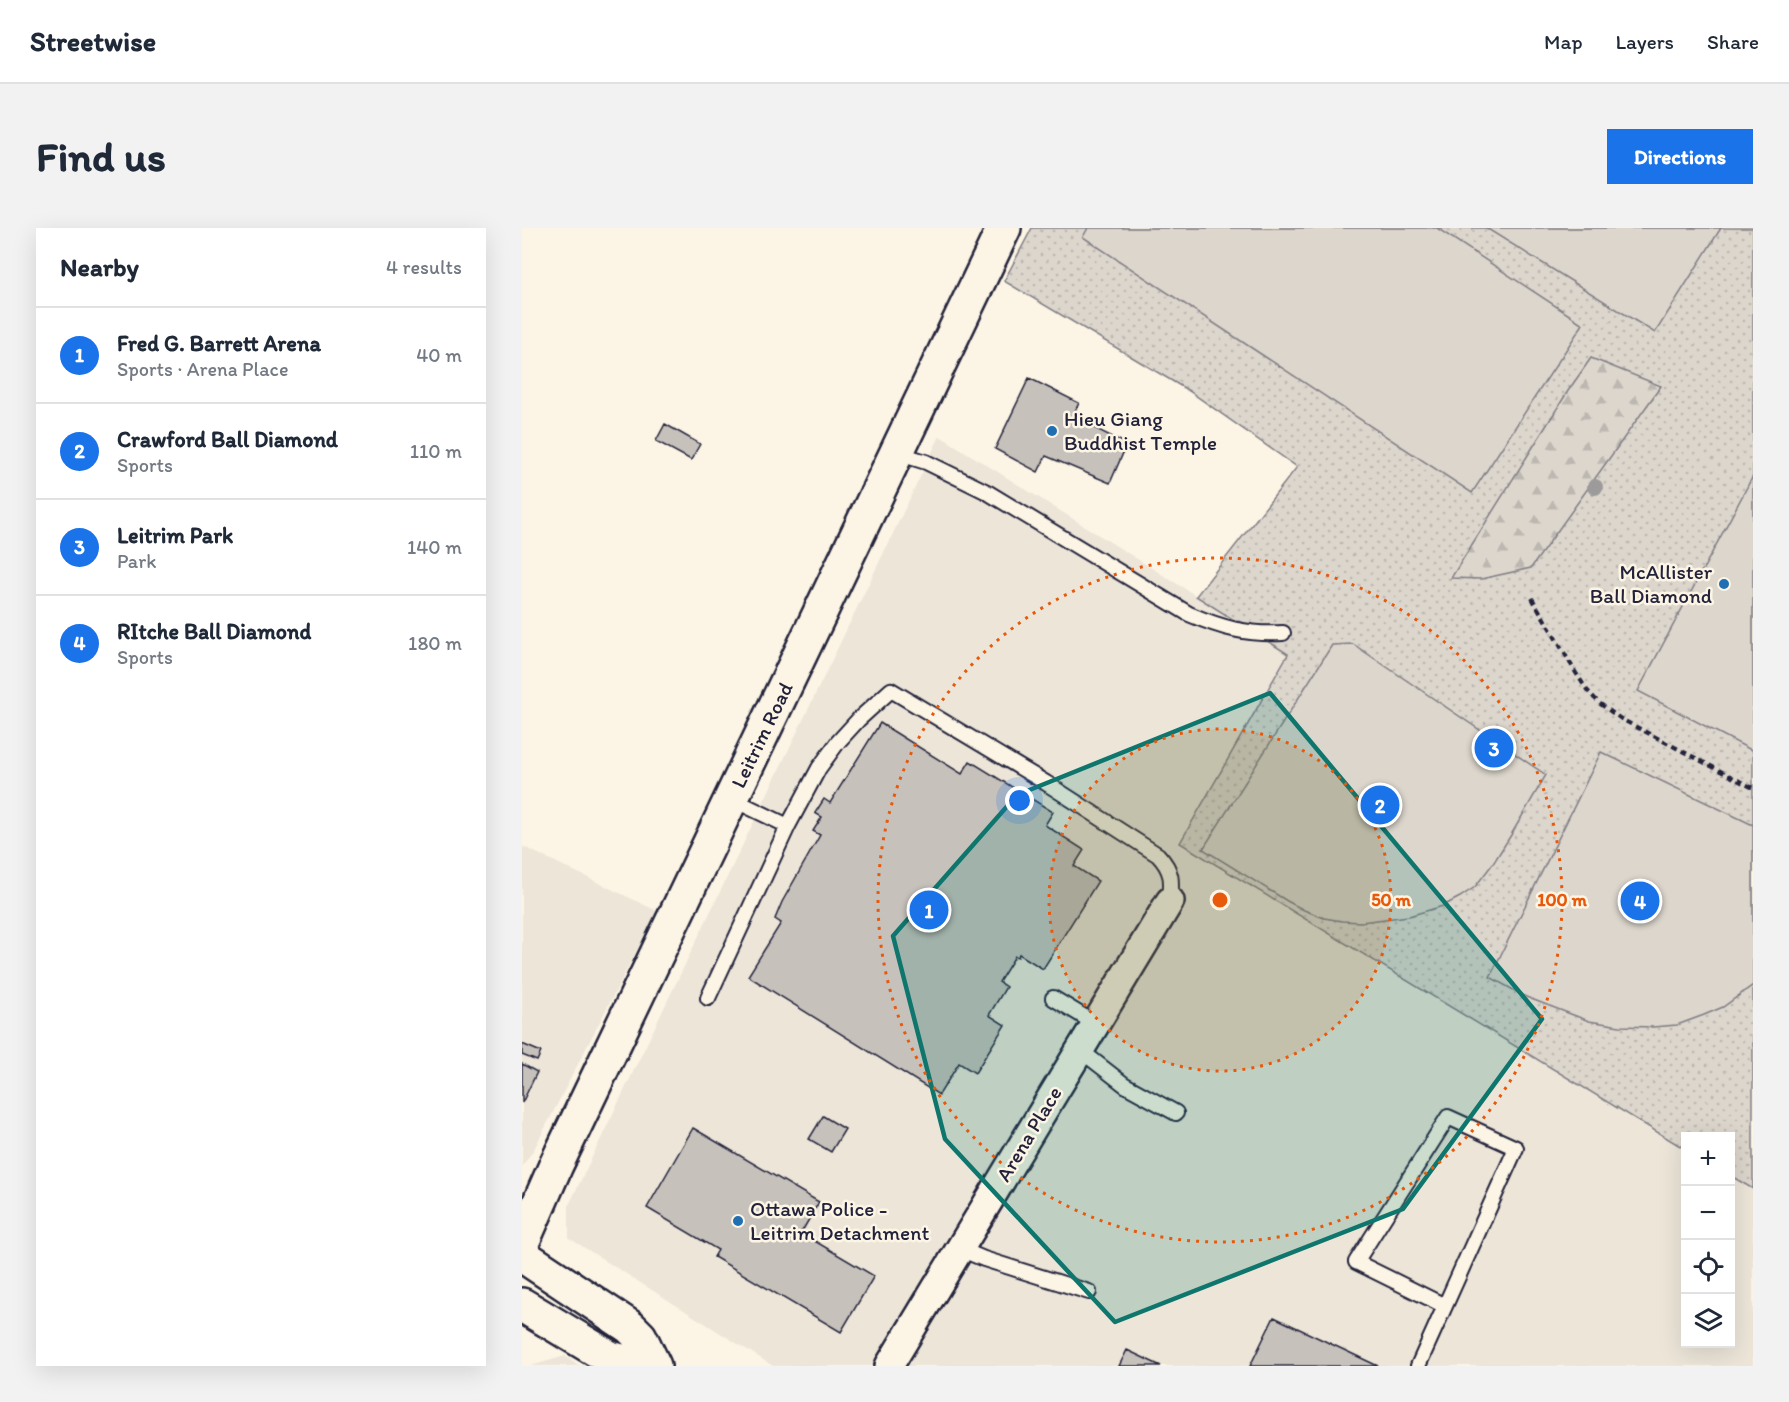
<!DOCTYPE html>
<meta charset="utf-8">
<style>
body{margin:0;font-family:Itim,sans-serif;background:#f2f2f3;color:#1f2937}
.controls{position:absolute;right:18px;bottom:18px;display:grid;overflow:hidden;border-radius:0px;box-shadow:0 6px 24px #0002}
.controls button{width:54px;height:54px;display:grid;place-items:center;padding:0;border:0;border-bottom:2px solid #e0e1e3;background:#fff;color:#1f2937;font:30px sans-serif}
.you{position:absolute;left:498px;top:573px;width:21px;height:21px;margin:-15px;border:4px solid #fff;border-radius:50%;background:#1a73e8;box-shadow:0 0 0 9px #1a73e833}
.badge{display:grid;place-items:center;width:39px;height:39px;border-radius:50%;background:#1a73e8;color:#fff;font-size:20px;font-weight:700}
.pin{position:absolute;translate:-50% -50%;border:3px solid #fff;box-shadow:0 2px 6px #0006}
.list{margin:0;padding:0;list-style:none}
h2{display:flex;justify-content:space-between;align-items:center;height:78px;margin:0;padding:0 24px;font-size:26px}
h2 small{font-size:20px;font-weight:400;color:#747a83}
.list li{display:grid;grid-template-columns:39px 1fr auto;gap:18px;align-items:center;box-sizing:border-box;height:96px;padding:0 24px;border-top:2px solid #e0e1e3}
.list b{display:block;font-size:22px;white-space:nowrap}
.list p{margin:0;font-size:20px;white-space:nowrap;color:#747a83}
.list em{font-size:20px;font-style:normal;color:#747a83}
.icon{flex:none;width:33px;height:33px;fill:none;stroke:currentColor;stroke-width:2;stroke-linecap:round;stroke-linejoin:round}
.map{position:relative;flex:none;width:1231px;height:1138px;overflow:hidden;border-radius:0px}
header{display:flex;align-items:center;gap:36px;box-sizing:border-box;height:84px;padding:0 30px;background:#fff;border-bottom:2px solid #e0e1e3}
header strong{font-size:28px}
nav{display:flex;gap:33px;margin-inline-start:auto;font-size:21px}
.intro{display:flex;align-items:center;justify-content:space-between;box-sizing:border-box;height:144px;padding:0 36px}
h1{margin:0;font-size:42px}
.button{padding:15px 27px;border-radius:0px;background:#1a73e8;color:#fff;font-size:21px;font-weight:700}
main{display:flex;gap:36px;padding:0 36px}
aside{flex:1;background:#fff;border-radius:0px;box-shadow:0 6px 24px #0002}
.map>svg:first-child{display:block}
</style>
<header>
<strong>Streetwise</strong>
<nav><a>Map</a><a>Layers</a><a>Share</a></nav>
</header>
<div class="intro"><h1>Find us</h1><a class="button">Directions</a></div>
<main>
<aside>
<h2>Nearby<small>4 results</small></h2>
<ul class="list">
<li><span class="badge">1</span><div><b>Fred G. Barrett Arena</b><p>Sports · Arena Place</p></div><em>40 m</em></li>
<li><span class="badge">2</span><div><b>Crawford Ball Diamond</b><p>Sports</p></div><em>110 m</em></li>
<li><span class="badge">3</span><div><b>Leitrim Park</b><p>Park</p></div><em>140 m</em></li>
<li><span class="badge">4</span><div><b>RItche Ball Diamond</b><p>Sports</p></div><em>180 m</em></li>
</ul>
</aside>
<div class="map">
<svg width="1231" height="1138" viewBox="0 0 1231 1138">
<defs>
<pattern id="grass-dots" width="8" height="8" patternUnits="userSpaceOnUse" patternTransform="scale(1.5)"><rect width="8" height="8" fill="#dcd6cc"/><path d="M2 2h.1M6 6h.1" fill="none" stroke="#bcb7b0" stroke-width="1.8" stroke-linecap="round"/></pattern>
<pattern id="forest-firs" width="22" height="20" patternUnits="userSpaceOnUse" patternTransform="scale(1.5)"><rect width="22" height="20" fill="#dcd6cc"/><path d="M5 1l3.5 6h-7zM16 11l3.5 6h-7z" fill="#bcb7b0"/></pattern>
</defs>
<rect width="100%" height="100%" fill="#fcf5e5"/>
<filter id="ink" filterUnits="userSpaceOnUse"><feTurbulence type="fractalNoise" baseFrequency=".0167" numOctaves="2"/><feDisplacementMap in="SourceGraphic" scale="12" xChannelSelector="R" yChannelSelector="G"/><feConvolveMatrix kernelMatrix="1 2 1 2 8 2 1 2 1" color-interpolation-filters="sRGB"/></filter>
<g filter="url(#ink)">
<path fill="#ece5d8" d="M418,208L766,425L658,615L1163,921L1164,1116H1208L1209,948L1231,961V1138H251L47,1010V977Z
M0,618L135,683L11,923L0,938Z
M43,1128L58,1138H9Z"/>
<path fill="url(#grass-dots)" stroke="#7f7c84" stroke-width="1.5" d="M510,0H1231V961L1209,948L1208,908H1164L1163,921L658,615L766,426L674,368L775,239L667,163L482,53Z"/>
<path fill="url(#forest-firs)" stroke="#7f7c84" stroke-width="1.5" d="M1069,130L1139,158L1009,340L959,351L929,350L1046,163Z"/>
<path fill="#dcd6cc" stroke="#7f7c84" stroke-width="1.5" d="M566,0H915L1061,96L950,265L561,9Z
M964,0H1199L1133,105Z
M1231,248V523L1116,463Z
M831,416L1024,547L989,607L972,634L953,659L938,669L921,678L887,688L839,694L820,693L802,690L782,682L765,673L681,621L810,417Z
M1079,524L1231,597V757L1201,779L1182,787L1155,797L1131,799L1098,798L1067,793L1004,769L968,749Z"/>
<path fill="#c6c1bb" stroke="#22223b" stroke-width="1.5" d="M507,150L557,175L550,189L605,216L588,255L524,228L516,244L473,221Z
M143,196L178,216L169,232L134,213Z
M358,495L440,546L448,533L531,584L523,597L562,622L552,638L576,653L521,741L497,726L496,729L493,728L477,754L484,759L467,787L483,797L453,845L437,835L417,867L226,748L259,695L253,691L260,674L298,607L291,603L300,589L293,585L302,571L308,575Z
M0,816L19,824L15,833L0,827Z
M0,836L15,844L0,875Z
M301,888L323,901L309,924L287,911Z
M171,900L297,974L279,1005L352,1048L319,1104L192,1029L196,1022L125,980Z
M752,1089L856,1138H728Z
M605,1122L639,1138H597Z"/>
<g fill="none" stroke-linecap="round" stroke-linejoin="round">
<g stroke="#22223b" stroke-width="18">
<path id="service" d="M375,225L404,234L465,264L667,386C700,400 725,407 761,405
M210,571L266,598
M186,770L266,598L297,540L316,514L337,491L369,462L524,555L636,627C651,643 650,653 648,673
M531,770L574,796
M558,822L603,857L654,885
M438,1021L462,1031L567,1064
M896,1138L994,920L926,889L834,1034L923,1078"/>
</g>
<g stroke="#22223b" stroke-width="32">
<path id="minor" d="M367,1138L648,673"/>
</g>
<g stroke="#22223b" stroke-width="38">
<path id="secondary" d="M0,1015L34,937L482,0"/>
</g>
<g stroke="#22223b" stroke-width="38">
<path id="primary" d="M0,1027L108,1099L118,1109L132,1138
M0,1077L88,1130L108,1135L131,1138"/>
</g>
<path stroke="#22223b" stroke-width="4" stroke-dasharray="6 4.5" stroke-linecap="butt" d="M1010,370L1054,445L1065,462L1077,475L1099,491L1231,560"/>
<use href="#service" stroke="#fcf5e5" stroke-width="14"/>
<use href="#minor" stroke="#fcf5e5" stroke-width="27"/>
<use href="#secondary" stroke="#fcf5e5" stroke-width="33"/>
<use href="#primary" stroke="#fcf5e5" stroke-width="33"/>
</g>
<circle fill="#9d9a9b" cx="1073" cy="259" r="8"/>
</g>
<path fill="#0f766e" fill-opacity="0.2" stroke="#0f766e" stroke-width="4.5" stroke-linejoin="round" d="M748,465L1020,791L881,981L593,1094L423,911L371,708L495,567Z"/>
<circle cx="698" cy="672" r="171" fill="#e8590c" fill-opacity=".12"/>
<g fill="none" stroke="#e8590c" stroke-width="3" stroke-dasharray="3 6">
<circle cx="698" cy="672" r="171"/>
<circle cx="698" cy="672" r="342"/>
</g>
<g fill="#1f6fb2" stroke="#fcf5e5" stroke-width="2">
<circle cx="530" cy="203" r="6"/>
<circle cx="1202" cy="356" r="6"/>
<circle cx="216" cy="993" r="6"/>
</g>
<g text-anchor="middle" stroke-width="5" stroke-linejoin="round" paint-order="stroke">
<g font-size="21" fill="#22223b" stroke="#fcf5e5" text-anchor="start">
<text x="542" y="198">Hieu Giang<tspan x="542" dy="24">Buddhist Temple</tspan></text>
<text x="1190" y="351" text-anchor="end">McAllister<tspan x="1190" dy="24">Ball Diamond</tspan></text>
<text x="228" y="988">Ottawa Police -<tspan x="228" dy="24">Leitrim Detachment</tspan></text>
</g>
<g font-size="21" fill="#22223b" stroke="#fcf5e5">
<text transform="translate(240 507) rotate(-64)" y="7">Leitrim Road</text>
<text transform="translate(507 906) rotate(-59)" y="7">Arena Place</text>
</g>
</g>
<circle cx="698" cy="672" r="9" fill="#e8590c" stroke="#fcf5e5" stroke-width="3"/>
<g font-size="18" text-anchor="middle" font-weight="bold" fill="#e8590c" stroke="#fcf5e5" stroke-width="5" stroke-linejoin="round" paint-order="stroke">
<text x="869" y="678">50 m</text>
<text x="1040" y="678">100 m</text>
</g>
</svg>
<div class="controls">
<button>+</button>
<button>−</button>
<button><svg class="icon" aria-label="locate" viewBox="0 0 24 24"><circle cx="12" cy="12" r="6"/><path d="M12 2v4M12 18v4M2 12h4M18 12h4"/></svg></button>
<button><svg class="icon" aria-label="layers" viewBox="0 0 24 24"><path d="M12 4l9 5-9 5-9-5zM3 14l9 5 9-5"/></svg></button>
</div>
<div class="you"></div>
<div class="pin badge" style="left:407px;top:682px">1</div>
<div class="pin badge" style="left:858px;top:577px">2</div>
<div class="pin badge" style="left:972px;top:520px">3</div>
<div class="pin badge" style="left:1118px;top:673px">4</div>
</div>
</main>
